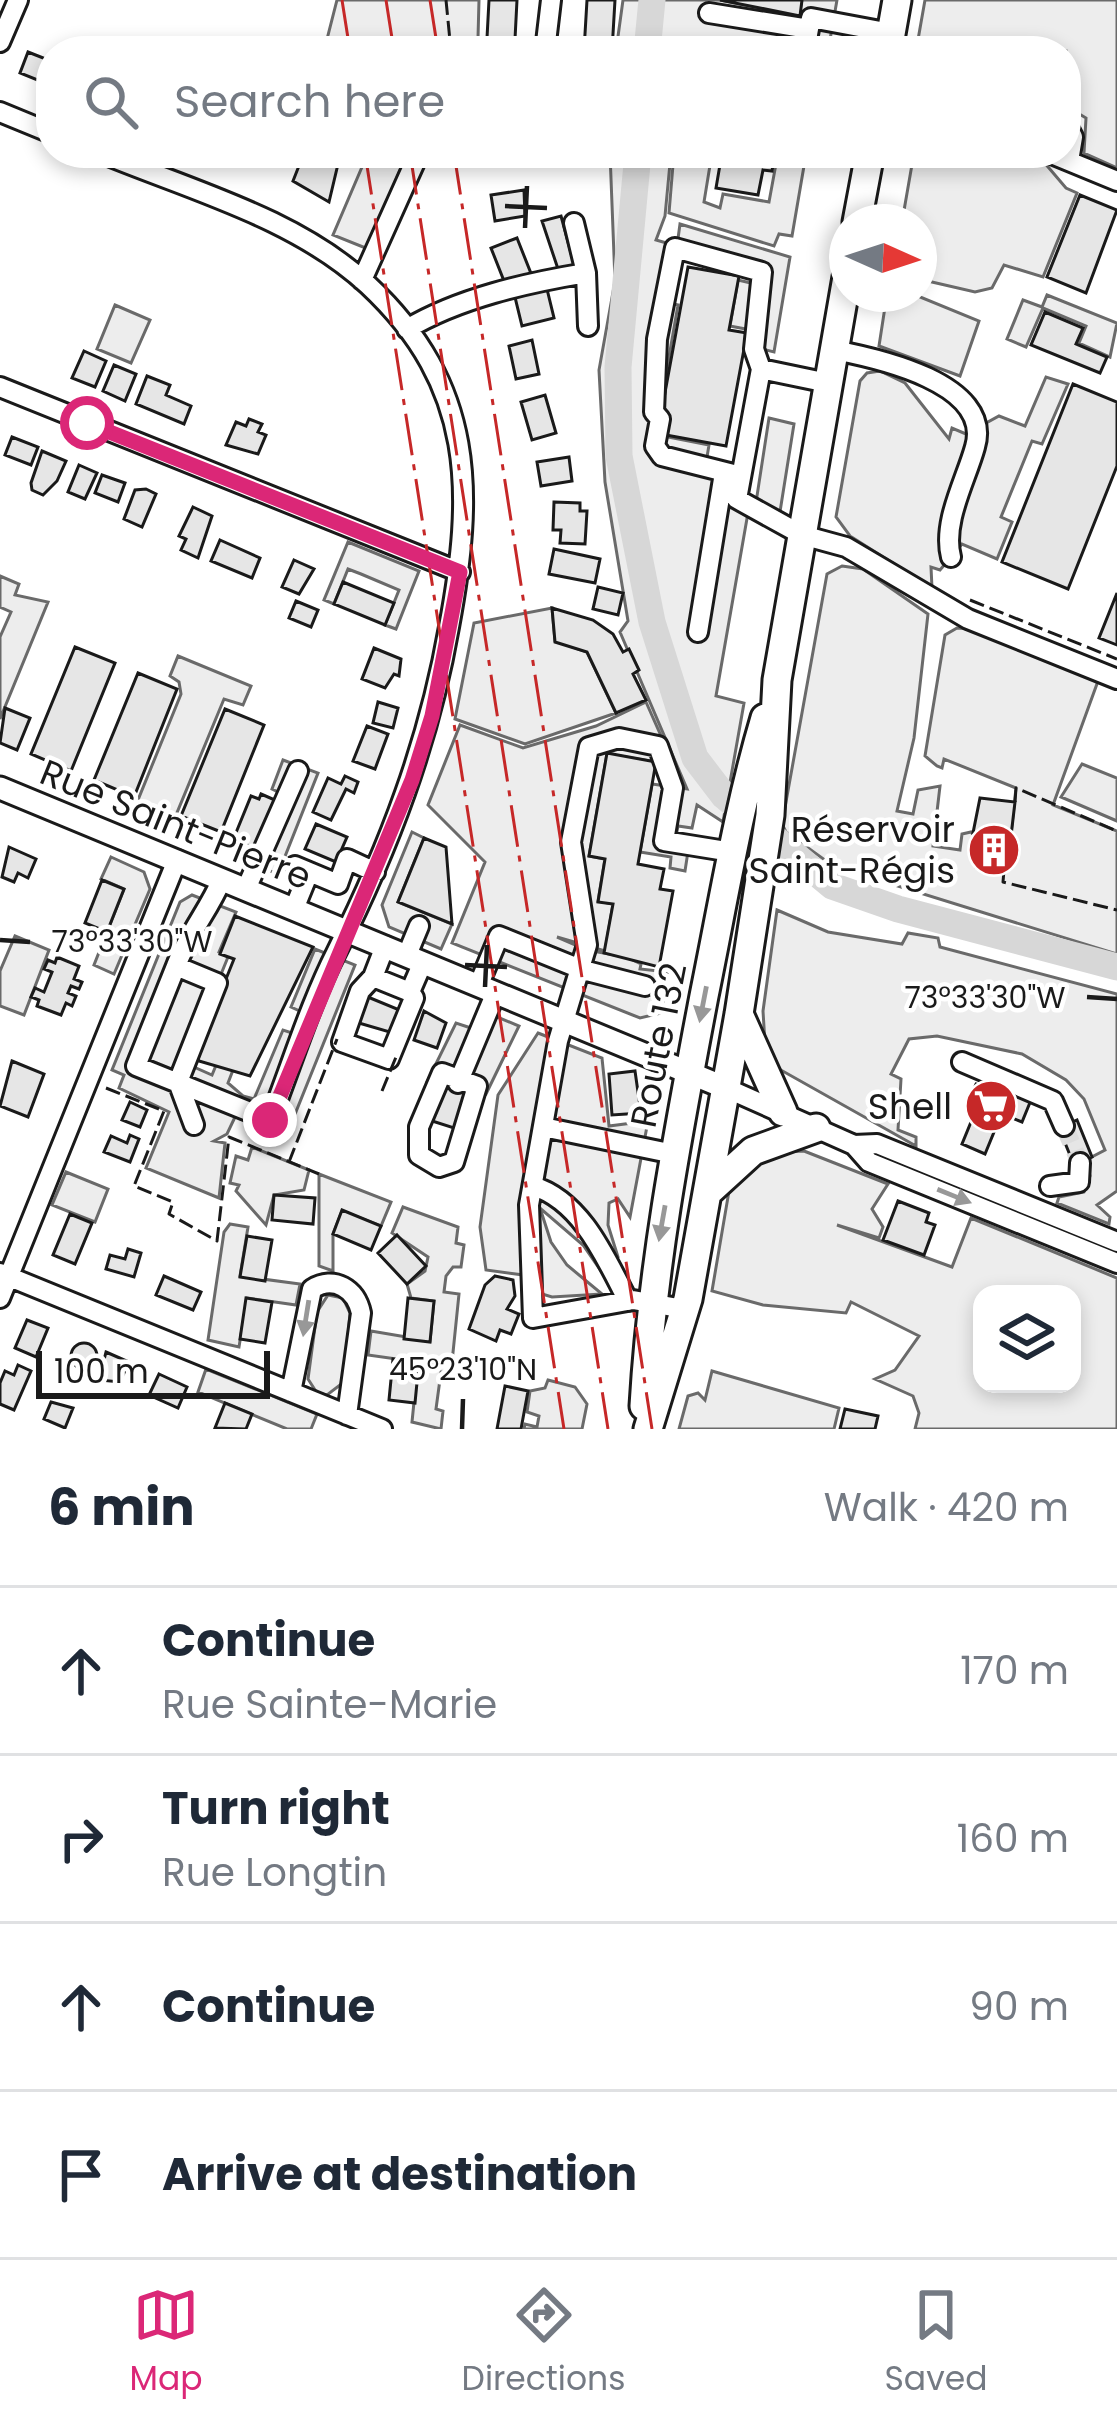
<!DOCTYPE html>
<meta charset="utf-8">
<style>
body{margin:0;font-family:Poppins,sans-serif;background:#f6f6f7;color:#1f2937}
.controls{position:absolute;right:36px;bottom:36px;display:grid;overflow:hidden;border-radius:24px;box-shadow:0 6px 18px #0003}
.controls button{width:108px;height:108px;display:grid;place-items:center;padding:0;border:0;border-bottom:3px solid #e0e1e3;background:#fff;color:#1f2937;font:60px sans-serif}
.compass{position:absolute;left:829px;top:204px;width:108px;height:108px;border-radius:50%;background:#fff;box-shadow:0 6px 18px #0003;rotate:93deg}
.scale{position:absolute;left:36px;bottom:30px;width:234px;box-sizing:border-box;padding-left:12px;border:6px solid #1a1a1a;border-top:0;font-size:33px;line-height:42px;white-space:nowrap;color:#1a1a1a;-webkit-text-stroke:9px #fff;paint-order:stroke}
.stop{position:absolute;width:36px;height:36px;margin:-27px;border:9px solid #db2777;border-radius:50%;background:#fff}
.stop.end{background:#db2777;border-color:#fff;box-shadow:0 3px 12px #0008}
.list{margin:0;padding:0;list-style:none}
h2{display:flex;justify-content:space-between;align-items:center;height:156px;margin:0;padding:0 48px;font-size:51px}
h2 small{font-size:39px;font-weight:400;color:#747a83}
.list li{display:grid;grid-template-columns:78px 1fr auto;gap:36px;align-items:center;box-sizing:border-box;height:168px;padding:0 48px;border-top:3px solid #e0e1e3}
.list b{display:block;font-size:45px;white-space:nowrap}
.list p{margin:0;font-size:39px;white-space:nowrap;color:#747a83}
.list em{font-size:39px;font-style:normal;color:#747a83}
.icon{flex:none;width:66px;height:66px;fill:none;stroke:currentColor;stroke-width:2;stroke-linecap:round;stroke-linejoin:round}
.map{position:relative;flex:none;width:1117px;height:1429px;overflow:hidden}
.search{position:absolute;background:#fff;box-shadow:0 6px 18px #0003;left:36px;right:36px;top:36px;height:132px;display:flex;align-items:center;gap:30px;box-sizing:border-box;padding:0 42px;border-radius:48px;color:#747a83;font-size:45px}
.sheet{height:828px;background:#fff}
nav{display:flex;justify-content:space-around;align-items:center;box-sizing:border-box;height:168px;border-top:3px solid #e0e1e3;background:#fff;font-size:33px;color:#747a83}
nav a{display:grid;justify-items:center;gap:6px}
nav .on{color:#db2777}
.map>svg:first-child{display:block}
</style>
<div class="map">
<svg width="1117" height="1429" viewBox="0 0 1117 1429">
<rect width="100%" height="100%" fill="#fff"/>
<path fill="#ededed" stroke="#6a6a6a" stroke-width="3" fill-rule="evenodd" d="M337,0H479L478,38L451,43V51H324Z
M623,0H720L799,16L802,0H837L828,51H616Z
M925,0H1117V168L1084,153L1086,118L1066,106V51H916Z
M368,153H407L368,249L333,235Z
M610,153H671L665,216L656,240L677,246L680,224L790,257L774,352L754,347L756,331L730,326L738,280L751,283V276L678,252L664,302L678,305L660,409L663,436L709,445L707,457L724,464L720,503L749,507L716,696L744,703L723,822L697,805L692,828L678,826L675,842L689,845L685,871L670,868L671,857L640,852L652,784L687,789L620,632L628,621L605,482L599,370L615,281Z
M674,153H712L704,202L720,208L723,194L769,202L778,153L805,160L792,236L779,234L774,246L669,213Z
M914,153H1024L1043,161L1066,188L1077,193L1043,277L1004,265L992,288L975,292L919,279V222H902Z
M887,294H913L979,321L960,376L879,346Z
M1047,295L1117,323L1110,357L1079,343L1086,326L1043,308L1026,347L1007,339L1023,300L1042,307Z
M115,305L150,320L131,363L97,349Z
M880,371L905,383L949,439L952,428L966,434L999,416L1025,426L1046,377L1068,384L1042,444L1032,441L1001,517L1012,522L997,559L962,544L940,570L931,567L932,588L850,536L836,517L860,381L867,373Z
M769,418L794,424L779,518L755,509Z
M348,542L419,571L396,629L385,625L399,590L361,574L348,569L334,604L324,600Z
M842,566L863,569L928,614L914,738L897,811L913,814L918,790L940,786L933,846L960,850L962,834L971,832L978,840L976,867L1007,870L1016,788L944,759L942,768L937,766L925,756L945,635L957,628L970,629L1098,681L1053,805L1117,831V954L833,866L786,832L782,824L827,574Z
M0,576L19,584L15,595L48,602L0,719V637L11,612L0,607Z
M552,608L555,641L587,652L616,713L525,744L455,719L474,623Z
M178,656L251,686L243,705L224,699L176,815L138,800L181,694L179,682L170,676Z
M646,702L669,754L656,762L607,754L589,856L605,859L598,901L613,904L605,951L557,937L587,950L626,957L641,964L640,969L668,972L661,1013L640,1018L452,943L485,862L428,805L460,725L523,748L596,726Z
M283,760L318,773L278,874L252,864L280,793L272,789Z
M1082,764L1117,778V821L1061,797Z
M412,832L424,838L398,902L452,924L441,949L389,927L382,905Z
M111,857L144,872L150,889L114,974L94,965L124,889L101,879Z
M192,895L236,912L219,952L228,957L185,1063L212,1075L217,1063L233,1070L228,1083L243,1096L254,1099L283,1030L295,1034L304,1013L291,1007L315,949L355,965L287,1134L236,1115L227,1134L214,1141L225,1143L219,1198L146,1168L169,1112L119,1088L124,1075L112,1070L180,902Z
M777,910L828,932L902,944L908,933L938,938L940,947L1117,994V1191L1097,1205L1110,1217L1109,1224L1057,1203L1059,1197L1084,1192L1090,1176L1086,1160L1105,1150L1084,1099L1066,1080L1022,1054L937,1036L909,1039L891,1074L901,1079L898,1130L916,1137V1146L779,1069L765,1043L763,1011Z
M15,936L49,950L24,1015L0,1006V971Z
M478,1009L519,1026L486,1094L438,1076L435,1085L427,1082L456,1023L471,1028Z
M538,1033L602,1058L609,1126L648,1121L630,1217L618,1199L609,1203L608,1225L618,1257L601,1271L583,1245L540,1208L551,1242L567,1265L602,1294L552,1297L532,1291L523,1275L486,1270L480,1227L498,1095Z
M252,1147L309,1170L304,1190L274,1195L266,1225L236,1191L239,1185L230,1183L236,1156L248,1160Z
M804,1151L888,1184L872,1209L883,1227L879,1238L837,1225L952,1267L971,1218L1117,1278V1429H915L919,1413L913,1396L875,1379L895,1370L919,1336L851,1302L846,1313L763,1305L712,1291L729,1191L748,1165L784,1152ZM982,1294H1072V1384H982Z
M66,1172L108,1189L95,1222L52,1205Z
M319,1174L391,1202L381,1226L342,1211L333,1234V1271L319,1266Z
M403,1207L458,1227L456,1243L464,1245L461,1267H453L446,1276L444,1292L459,1294L451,1372H441L436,1409L443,1411L441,1429L412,1422L418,1362L368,1355L371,1331L430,1341L434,1301L411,1298L407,1284L425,1271L428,1257L392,1233Z
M230,1224L248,1227L240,1276L300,1284L296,1305L247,1298L239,1347L208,1340L224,1232Z
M328,1295L343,1298L350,1313L344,1382L327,1395L317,1393L308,1379L317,1312Z
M206,1369L317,1414L311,1429H287L198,1392Z
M712,1371L839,1408L834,1429H679L688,1396L698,1393L705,1400Z
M548,1380L575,1387L587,1404L582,1429H524L525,1424L537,1427L539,1416L527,1412L530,1391L545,1388Z"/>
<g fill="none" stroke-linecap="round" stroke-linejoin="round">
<path stroke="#d7d7d7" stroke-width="27" d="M647,51L652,0
M638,153L618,367L619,456L652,622L695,758L724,796L832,886L898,909L1117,967"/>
</g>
<path fill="#e6e6e6" stroke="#1a1a1a" stroke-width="3" d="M489,0H517L515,39L487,38Z
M587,0H615L612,51H584Z
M720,0H802L800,16Z
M28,52L51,61L50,85L20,73Z
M304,153L338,164L329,202L293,181Z
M722,153H775L772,171L763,170L758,195L716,188Z
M524,190L525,216L495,221L491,195Z
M1080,195L1117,210L1086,293L1047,277Z
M561,216L575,268L559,272L542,221Z
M517,238L532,276L506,286L491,248Z
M688,267L739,276L729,330L747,333L726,446L666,435L669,419L662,409Z
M546,285L554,318L522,326L514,293Z
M1045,312L1083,328L1076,344L1107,357L1100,373L1031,345Z
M532,340L539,374L516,379L509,346Z
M84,351L106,361L95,387L72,378Z
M114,365L136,374L125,401L103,391Z
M147,376L170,385L166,395L191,406L184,424L136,404Z
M1073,384L1117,402V466L1068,589L1002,562Z
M545,395L556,433L532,440L521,402Z
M249,419L262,424L258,432L266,435L258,454L226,445L236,422L246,426Z
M12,437L38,447L31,465L5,455Z
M42,451L66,461L57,481L43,495L32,490L31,483Z
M569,457L572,481L541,486L537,462Z
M79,465L97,473L85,499L68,492Z
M102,475L125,483L118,502L95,493Z
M146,489L156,494L142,527L124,519L135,490Z
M554,502L580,503V511H587L585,544L560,543L561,530H553Z
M193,507L212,516L198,558L181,550L186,539L179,536Z
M220,540L260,558L252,578L211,561Z
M554,549L600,559L595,583L549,574Z
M294,560L314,569L299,594L282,587Z
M343,582L394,603L385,625L334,604Z
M598,587L623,593L618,615L593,609Z
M1117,593V645L1099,638Z
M296,601L318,610L311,627L289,618Z
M552,608L593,620L613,634L623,652L629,649L639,670L633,674L646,700L616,713L587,652L555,642Z
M75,647L115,663L71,771L31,754Z
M374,648L401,659L399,676L394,674L385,688L362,679Z
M138,673L177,689L134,797L94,780Z
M378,702L398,708L393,728L373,723Z
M5,708L30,718L17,750L0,743Z
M225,709L264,725L221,832L181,816Z
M367,726L388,734L375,769L353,761Z
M607,753L656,762L638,864L664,869L660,889L673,891L659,967L604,953L613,904L598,902L605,859L589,856Z
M345,776L358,782L354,793L346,789L331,820L313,812L328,778L341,784Z
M261,794L275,800L255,848L233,840L251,796L259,799Z
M980,798L1015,802L1007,870L977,867L981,833H973Z
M316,824L347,837L336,862L305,849Z
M424,838L446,847L452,924L398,902Z
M9,847L36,859L28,878L18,873L14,882L2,877Z
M102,880L124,889L107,932L85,923Z
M235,916L313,947L250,1076L199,1061L196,1054L234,959L220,954Z
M57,957L79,966L74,979L82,982L79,989L71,986L68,993L76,996L72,1006L66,1003L61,1015L37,1006L39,1000L31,997L35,988L44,992L52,972L44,969L48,960L55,963Z
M363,995L402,1011L393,1033L352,1021Z
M424,1011L446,1023L437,1048L414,1040Z
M12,1061L44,1074L28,1117L0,1106Z
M635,1071L641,1113L612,1115L609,1074Z
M444,1078L472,1088L457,1129L429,1120Z
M976,1084L1031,1100L1022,1122L969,1101Z
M130,1102L147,1110L140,1127L122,1120Z
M978,1105L1001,1115L985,1154L962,1144Z
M1077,1120L1092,1157L1074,1165L1059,1128Z
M130,1135L139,1139L130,1162L104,1152L111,1136L127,1143Z
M274,1195L315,1198L313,1224L272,1220Z
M898,1201L929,1213L926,1222L935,1225L924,1255L883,1240Z
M342,1210L381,1226L371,1250L333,1234Z
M70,1214L92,1223L75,1264L53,1255Z
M397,1235L426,1266L407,1284L378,1253Z
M247,1236L272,1240L265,1281L240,1277Z
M128,1249L141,1253L134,1277L106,1269L110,1255L125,1259Z
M164,1276L201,1292L193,1310L156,1295Z
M495,1276L513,1280L515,1296L507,1309L519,1314L511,1334L500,1330L496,1341L469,1329L485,1285Z
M246,1298L272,1302L265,1343L240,1339Z
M408,1298L434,1301L430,1342L404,1339Z
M27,1320L48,1328L36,1357L15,1348Z
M71 1356a13 13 0 1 1 26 0a13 13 0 1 1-26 0Z
M106,1352L129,1362L120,1382L99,1380Z
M393,1359L419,1362L415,1403L389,1400Z
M18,1365L31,1371L14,1410L0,1404V1383L5,1371L14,1375Z
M159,1374L187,1387L178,1408L149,1395Z
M505,1386L528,1391L521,1429H497Z
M51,1402L73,1408L65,1428L44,1419Z
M225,1403L252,1414L246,1429L215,1428Z
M845,1409L878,1416L875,1429H840Z"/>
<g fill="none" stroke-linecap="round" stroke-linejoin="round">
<path stroke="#ddd" stroke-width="18" stroke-dasharray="18 9" stroke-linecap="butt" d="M1064,1126L1080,1163"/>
<g stroke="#1a1a1a" stroke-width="24">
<path id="minor" d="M709,13L809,29
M0,42L18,0
M545,51L551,0
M805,51L811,18L891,33
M0,112L51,133
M1066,123L1073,137L1069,161
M101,153C190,190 296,218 368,285C476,386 474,493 449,627C429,742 389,847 337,951C310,1004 292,1064 270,1120L136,1066L176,966
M1049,153L1117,181
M574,223L586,273L588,326
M362,280L419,153
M407,329C459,298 526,283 586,273
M834,350C876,358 994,383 975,447C966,480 942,522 951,557
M828,383L761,369L737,499L802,535L846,547L968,619L1117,679
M0,387L460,572
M741,476L662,456L655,446L660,419L654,412L657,339L675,248L762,272L754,349L761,369
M698,632L724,473
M295,866L338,884L347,859L375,872
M246,889L298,771
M294,909L309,872
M385,946L373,977L410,992L423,962
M407,955L419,926
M373,977L360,991L342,1042L389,1059L414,998L410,992
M479,984L499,936L583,970L645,986
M962,1062L1053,1101L1064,1126
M442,1073L477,1086L454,1162L439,1167L419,1155V1127Z
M458,1083L496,992
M726,1088L854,1145L869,1162L1117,1263
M194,1125L178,1082L217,983L176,966C189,932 209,910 222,879
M543,1127L674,1154
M854,1145L877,1144L1117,1242
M533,1186C582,1201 606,1259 628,1301
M1050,1186L1079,1182L1080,1163
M0,1273L382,1429
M0,1298L177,860
M684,1309L633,1300L533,1318L529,1205L558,1041L587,945L571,842L589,747L619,738L658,746L673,788L664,841L732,852
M291,1392L312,1289C334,1275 356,1289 361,1313L347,1415"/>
</g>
<g stroke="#1a1a1a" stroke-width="27">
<path id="major" d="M0,788L726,1088"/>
</g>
<g stroke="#1a1a1a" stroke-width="33">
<path id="highway" d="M888,51L897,0
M857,222L870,153
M739,1014L783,1112
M707,1193L753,1151L816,1128
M644,1406C652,1267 678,1133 704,996C723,903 738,809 765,718
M648,1429L688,1299L739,1014L770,815L777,680L847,277"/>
</g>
<use href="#minor" stroke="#fff" stroke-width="18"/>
<use href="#major" stroke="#fff" stroke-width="21"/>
<use href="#highway" stroke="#fff" stroke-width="27"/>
<path stroke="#1a1a1a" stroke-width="3" stroke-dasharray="15 6" stroke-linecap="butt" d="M446,0L451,51
M970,600L1117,659
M1015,802L1016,788L1117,831
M1004,870L1003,882L1117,910
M106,1088L164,1111L134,1186L173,1202L169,1214L217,1241L229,1137L319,1174
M382,1091L396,1057
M289,1162L337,1039"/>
<path stroke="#c62828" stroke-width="3" stroke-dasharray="42 9 6 9" stroke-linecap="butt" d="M342,0L350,51
M386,0L394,51
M430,0L438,51
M365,153L564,1429
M410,153L608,1429
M454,153L652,1429"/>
</g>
<defs><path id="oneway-solid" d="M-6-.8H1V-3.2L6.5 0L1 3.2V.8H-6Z" transform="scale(3)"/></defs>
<g fill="#989898">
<use href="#oneway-solid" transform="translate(703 1004) rotate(101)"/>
<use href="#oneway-solid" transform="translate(954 1196) rotate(22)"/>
<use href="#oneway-solid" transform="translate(662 1223) rotate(100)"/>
<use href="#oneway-solid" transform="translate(306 1318) rotate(99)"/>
</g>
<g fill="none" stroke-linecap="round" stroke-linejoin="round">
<path stroke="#db2777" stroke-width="15" d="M87,423L460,572L432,716L412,780L270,1120"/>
</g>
<path fill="none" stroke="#1a1a1a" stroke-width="4.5" d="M505,206L547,208M525,228L527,186M0,940L30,942M465,965L507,967M485,987L487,945M1087,997L1117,999M462,1429L463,1399"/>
<defs>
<g id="building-disc" transform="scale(2.7)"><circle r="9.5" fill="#c62828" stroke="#fff"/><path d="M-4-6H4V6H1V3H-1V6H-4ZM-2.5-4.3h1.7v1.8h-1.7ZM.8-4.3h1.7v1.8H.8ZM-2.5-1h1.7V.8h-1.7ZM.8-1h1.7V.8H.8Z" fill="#fff"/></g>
<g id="supermarket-disc" transform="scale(2.7)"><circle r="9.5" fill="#c62828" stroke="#fff"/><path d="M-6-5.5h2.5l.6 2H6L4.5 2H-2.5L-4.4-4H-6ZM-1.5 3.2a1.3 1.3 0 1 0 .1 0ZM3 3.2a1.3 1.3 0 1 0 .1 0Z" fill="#fff"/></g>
</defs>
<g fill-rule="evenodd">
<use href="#building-disc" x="994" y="850"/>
<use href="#supermarket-disc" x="991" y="1106"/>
</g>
<g text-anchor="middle" stroke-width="9" stroke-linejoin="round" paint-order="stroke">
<g font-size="36" fill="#1a1a1a" stroke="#fff">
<text transform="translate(176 824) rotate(22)" y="13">Rue Saint-Pierre</text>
<text transform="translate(658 1045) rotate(-79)" y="13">Route 132</text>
</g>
<g font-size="36" fill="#1a1a1a" stroke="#fff" text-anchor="end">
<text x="955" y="842">Réservoir<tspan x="955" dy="41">Saint-Régis</tspan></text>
<text x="952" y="1119">Shell</text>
</g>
</g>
<g font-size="30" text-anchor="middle" fill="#1a1a1a" stroke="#fff" stroke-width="9" stroke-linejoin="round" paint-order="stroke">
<text x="132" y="952">73°33'30"W</text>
<text x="985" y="1008">73°33'30"W</text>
<text x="463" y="1380">45°23'10"N</text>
</g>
</svg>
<div class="controls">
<button><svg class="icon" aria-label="layers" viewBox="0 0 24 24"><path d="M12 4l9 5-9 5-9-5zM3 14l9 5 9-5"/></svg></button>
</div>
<svg class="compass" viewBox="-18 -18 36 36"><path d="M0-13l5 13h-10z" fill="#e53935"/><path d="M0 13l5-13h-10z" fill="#747a83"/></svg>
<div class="scale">100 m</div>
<div class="stop" style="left:87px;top:423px"></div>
<div class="stop end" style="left:270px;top:1120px"></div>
<div class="search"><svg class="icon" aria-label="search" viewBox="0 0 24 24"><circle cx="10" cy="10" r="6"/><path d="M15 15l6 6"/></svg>Search here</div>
</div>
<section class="sheet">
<h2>6 min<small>Walk · 420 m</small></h2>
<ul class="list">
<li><svg class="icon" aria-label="ahead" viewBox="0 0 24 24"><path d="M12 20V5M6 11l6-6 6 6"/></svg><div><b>Continue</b><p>Rue Sainte-Marie</p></div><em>170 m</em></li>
<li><svg class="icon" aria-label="right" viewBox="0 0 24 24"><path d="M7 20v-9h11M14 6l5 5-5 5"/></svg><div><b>Turn right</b><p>Rue Longtin</p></div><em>160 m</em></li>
<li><svg class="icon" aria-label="ahead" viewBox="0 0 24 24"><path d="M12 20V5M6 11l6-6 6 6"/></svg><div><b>Continue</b></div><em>90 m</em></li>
<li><svg class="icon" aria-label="arrive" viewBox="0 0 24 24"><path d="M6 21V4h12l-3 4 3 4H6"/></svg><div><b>Arrive at destination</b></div></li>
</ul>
</section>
<nav>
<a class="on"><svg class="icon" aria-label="map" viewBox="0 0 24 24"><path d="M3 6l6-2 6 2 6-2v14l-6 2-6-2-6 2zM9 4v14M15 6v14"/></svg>Map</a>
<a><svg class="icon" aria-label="directions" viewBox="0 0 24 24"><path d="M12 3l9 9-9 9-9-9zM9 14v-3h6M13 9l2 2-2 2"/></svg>Directions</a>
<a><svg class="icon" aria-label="saved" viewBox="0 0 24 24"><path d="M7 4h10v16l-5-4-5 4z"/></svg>Saved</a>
</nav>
